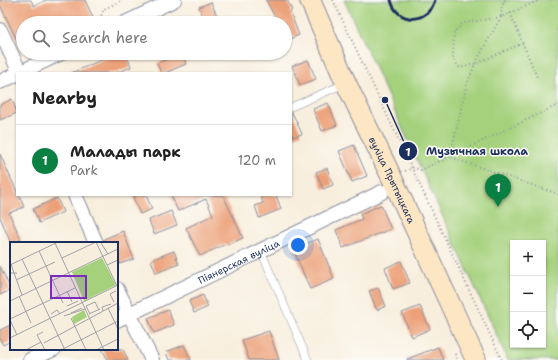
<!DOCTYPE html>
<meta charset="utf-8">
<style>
body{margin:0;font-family:"Shantell Sans",sans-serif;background:#f6f6f6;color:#222}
.controls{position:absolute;right:12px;bottom:12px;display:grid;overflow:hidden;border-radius:0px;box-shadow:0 1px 3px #0004}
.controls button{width:36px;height:36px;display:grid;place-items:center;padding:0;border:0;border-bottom:1px solid #e0e0e0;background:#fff;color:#222;font:20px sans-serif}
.you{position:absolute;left:298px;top:245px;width:14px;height:14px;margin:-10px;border:3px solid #fff;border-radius:50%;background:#1a73e8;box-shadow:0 0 0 6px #1a73e833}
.badge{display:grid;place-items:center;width:26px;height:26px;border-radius:50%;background:#0b8043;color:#fff;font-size:13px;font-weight:700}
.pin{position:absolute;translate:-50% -33px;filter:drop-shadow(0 1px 2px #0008)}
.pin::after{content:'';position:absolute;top:21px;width:14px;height:12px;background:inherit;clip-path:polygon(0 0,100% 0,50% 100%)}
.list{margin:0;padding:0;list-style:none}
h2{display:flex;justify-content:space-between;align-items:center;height:52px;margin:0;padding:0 16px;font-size:17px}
h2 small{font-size:13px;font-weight:400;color:#767676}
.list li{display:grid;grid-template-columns:26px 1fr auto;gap:12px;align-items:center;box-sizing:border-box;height:72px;padding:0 16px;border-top:1px solid #e0e0e0}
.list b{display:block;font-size:15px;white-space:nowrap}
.list p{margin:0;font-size:13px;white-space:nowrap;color:#767676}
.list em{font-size:13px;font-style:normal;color:#767676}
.icon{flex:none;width:22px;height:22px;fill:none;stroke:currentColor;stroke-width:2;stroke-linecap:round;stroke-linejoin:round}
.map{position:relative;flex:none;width:558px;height:360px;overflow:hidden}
.search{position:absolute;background:#fff;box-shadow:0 1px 3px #0004;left:16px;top:16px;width:276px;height:44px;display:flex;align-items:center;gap:10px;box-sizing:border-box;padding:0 14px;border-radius:22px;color:#767676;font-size:15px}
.panel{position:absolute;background:#fff;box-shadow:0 1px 3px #0004;left:16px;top:72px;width:276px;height:124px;border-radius:0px}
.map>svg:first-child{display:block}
</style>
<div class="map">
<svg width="558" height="360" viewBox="0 0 558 360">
<rect width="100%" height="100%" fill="#fdfcf7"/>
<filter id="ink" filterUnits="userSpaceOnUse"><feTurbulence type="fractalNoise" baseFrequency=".025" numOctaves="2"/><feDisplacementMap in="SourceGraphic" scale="8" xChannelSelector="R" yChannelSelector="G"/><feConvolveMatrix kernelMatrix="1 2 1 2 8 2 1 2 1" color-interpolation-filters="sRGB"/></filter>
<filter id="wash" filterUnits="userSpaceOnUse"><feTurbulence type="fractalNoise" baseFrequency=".012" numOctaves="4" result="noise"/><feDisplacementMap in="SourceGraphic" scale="16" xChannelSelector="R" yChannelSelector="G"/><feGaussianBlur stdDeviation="0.9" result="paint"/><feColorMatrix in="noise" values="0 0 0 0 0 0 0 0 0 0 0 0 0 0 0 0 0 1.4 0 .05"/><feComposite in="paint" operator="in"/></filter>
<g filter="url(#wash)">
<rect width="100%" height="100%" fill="#f8eedd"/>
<path fill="#a5d17d" stroke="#60806e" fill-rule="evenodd" d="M344,0H558V360H508ZM513,243H543V345H513Z"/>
<g id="blocks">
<path fill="#eca179" d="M0,0H31L34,6L46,0H85L94,20L87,23H23V53L0,5Z
M266,0H287L292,10L290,12L299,35L285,41V23H278Z
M211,2L219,20L211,23H205L199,7Z
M104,53H126L131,67L116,73H71L106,58Z
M182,53L186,64L165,73H161L157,63Z
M308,60L316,79L300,85L292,66Z
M12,99L17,113L0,120V105Z
M328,103L337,125L322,131L313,109Z
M291,112H292L302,134L293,137L291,132Z
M354,145L367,176L352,182L339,151Z
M0,154L17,192V195H19L24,207L9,213L21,239L11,244L0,217Z
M327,168L333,185L323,189L316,172Z
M139,195H146L152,209L140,214L133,197Z
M171,195H223L243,238L227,245L226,244L200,256L186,228L213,215L206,199L178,211Z
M260,195H276L281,209L259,218L255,206L263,203Z
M57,198L63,212L39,223L33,209Z
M381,205L391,229L343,248L336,230L362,219L360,214Z
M171,211L177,225L154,234L149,220Z
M123,231L134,259L120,264L117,256V243H104V239Z
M318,239L334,279L310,289L293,249Z
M174,251L179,264L156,273L151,260Z
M401,261L410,283L393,289L385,268Z
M0,266L11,290L0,295Z
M378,288L386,306L377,310L369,291Z
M203,295L208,307L194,313L189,301Z
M420,306L430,329L412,337L402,313Z
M168,310L174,325L154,333L148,318Z
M11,325V341L3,345L0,339V330Z
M269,331L279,360H249L242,340Z
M184,345L191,360H169L166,352Z
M438,347L443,360H407V359Z
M102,349H123L128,360H108Z"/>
</g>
</g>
<g filter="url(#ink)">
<use href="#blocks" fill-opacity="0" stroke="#8a8e9e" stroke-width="1"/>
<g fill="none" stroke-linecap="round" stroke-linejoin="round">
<g stroke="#8a8e9e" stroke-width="8">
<path id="lane" d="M291,107L344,84
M261,251L308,360"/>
</g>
<g stroke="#8a8e9e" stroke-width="16">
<g id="street">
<path d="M125,23L174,0"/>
<path d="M0,30L20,73"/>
<path d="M19,73L61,53"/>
<path d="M0,82L17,74"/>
<path d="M75,195L96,243"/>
<path d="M117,289L152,360"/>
<path id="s1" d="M117,320L382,192"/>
<path d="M30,360L54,349"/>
</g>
</g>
<g stroke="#8a8e9e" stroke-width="22">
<g id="secondary">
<path id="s2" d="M310,0L346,83L391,176L476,360"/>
</g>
</g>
<path stroke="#8a8e9e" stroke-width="2" stroke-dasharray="1 3" stroke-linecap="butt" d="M333,0L502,360
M505,0L502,7L501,17L540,0
M510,13L537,77
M501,17L475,64L466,87L450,157L558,194
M501,17L463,23L454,32L453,59L460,68L475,64L523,43
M98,23L104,9L123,0
M405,171L413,168L421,170L558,105
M455,354L457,360"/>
<use href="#lane" stroke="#fff" stroke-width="7"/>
<use href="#street" stroke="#fff" stroke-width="14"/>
<use href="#secondary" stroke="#fce6c4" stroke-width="20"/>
<path stroke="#1b2f5e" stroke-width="3" d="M391,0C397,25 428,24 435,0"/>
</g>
</g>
<g text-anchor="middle" stroke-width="3" stroke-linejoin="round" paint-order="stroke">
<g font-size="10" fill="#1b2f5e" stroke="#fdfcf7">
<text dy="4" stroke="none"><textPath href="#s2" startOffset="198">вуліца Прытыцкага</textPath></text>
<text dy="4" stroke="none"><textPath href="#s1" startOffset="135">Піянерская вуліца</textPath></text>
</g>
</g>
<g transform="translate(10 242)">
<rect width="108" height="108" fill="#f8eedd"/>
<path d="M92,16L106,43L74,59L62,30ZM74,68L77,75L64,82L62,75Z" fill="#a5d17d"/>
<path fill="none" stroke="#a0a2aa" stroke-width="1" d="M86,0L107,44M93,0L91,1L98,12M45,1L94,108M29,9L53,61M52,16L86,0M12,17L55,108M1,22L4,31H7M0,23L48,0M97,23L108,18M0,31H4L12,53M6,38L45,20M57,49L62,60M9,54L21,81M0,59L108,7M104,60L100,52L106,49M57,64L68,59M98,66L108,87M93,69L92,65L101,62M61,71L72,66M41,72L47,68L50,72M79,72L90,67M80,72L76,64L85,60L89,68M54,74L75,67M61,76L76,108M0,77L65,46M0,78L7,93M33,90L27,93L35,108M0,96L108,43M34,101L108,61M16,108L31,100M51,108L108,79M86,108L108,97"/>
<path fill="#7b2cbf" fill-opacity="0.15" stroke="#7b2cbf" stroke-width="2" d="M41,34H76V56H41Z"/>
<rect width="108" height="108" fill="none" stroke="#1b2f5e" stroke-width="2"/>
</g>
<path fill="none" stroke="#1b2f5e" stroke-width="1.5" d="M385 100L408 151"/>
<g fill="#1b2f5e" stroke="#fdfcf7" stroke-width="1.5">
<circle cx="385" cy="100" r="4"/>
<circle cx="408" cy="151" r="10"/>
</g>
<g font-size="12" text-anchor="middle" font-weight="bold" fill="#fff">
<text x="408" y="156">1</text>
</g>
<g font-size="11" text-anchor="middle" font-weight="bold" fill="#1b2f5e" stroke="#fdfcf7" stroke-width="3" stroke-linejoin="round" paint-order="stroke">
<text x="477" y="155">Музычная школа</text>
</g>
</svg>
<div class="controls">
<button>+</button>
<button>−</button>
<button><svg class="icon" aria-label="locate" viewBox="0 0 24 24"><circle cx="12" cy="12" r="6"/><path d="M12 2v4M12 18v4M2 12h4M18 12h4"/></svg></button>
</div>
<div class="you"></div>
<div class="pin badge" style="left:498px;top:207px">1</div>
<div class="search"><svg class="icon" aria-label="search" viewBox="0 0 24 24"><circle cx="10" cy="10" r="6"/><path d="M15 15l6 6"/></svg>Search here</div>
<section class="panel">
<h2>Nearby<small></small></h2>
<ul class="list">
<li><span class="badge">1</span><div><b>Малады парк</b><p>Park</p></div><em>120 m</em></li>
</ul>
</section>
</div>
